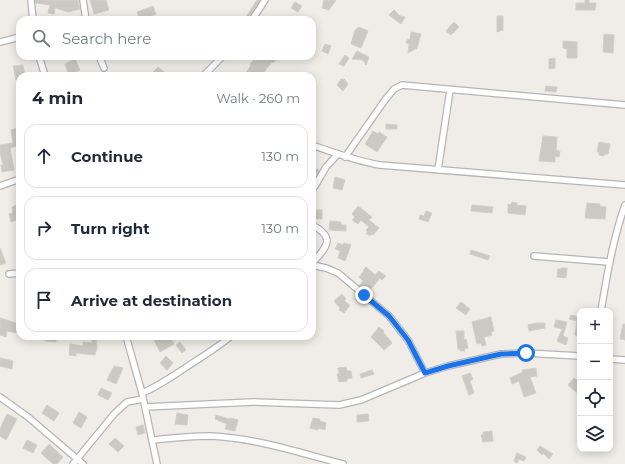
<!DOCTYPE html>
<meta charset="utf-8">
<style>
body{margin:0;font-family:Montserrat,sans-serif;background:#f6f6f7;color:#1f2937}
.controls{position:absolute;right:12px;bottom:12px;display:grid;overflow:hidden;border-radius:8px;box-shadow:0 2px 10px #0003}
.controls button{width:36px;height:36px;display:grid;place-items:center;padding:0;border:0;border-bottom:1px solid #e0e1e3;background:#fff;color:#1f2937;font:20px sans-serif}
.stop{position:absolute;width:12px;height:12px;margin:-9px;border:3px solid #1a73e8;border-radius:50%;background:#fff}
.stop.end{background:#1a73e8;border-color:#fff;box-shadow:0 1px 4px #0008}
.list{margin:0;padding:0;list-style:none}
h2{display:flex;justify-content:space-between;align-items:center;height:52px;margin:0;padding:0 16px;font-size:17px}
h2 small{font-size:13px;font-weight:400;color:#747a83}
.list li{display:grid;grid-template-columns:26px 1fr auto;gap:12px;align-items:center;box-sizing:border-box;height:64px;margin:0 8px 8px;padding:0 8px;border:1px solid #e0e1e3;border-radius:12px}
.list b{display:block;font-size:15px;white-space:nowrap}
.list em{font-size:13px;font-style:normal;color:#747a83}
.icon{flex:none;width:22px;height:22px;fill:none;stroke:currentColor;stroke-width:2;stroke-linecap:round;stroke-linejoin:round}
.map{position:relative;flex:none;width:625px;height:464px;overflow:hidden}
.search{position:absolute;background:#fff;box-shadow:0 2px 10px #0003;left:16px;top:16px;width:300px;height:44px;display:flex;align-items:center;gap:10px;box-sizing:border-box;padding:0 14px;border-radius:12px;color:#747a83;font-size:15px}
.panel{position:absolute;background:#fff;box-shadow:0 2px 10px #0003;left:16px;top:72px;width:300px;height:268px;border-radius:12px}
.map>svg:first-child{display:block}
</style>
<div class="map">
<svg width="625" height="464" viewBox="0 0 625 464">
<rect width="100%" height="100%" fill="#f0ede8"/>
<path fill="#ccc8c4" stroke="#d4cec6" d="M35,0H78L80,9L68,12L55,8L54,14L48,13L50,5L36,3Z
M90,0H106L109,10L94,14Z
M257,0H260L248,20H244Z
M324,0H336L329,10L322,8Z
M585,0H589V3H596L595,10H576V3H585Z
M295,2L302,6L298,12L291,8Z
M153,6L156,14L140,20L137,12Z
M394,10L400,16L405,17L401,24L389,15Z
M497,16H503V30L497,32Z
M454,22L459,27L451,35L446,31Z
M359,27L368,31L361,48L351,44L355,30Z
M411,32L421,34L417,48L408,53L409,44L406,43L407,40L410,39Z
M604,34L614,35L613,53L603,52Z
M563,41L577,42V58H567V49L563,48Z
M325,44L331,46L328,54L322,51Z
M357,51L369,57L366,65L363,60L352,59Z
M345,55L349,58L344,66L339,64Z
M258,56H276L278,58L273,63L272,62L261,76H244L251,65L250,64Z
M555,58V68L549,69V59Z
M75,59L80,70L69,75L65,64Z
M23,65L25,76H20V79L16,80L13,66Z
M158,67L165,73L162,76H149Z
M341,79H344L348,84L343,91L337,85Z
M546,86L557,87L556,92L545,91Z
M386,124L397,125V129H386Z
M20,127V145L10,148L14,170L2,172L1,165H3L0,152V145L13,143L11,130Z
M373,131L378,134L379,132L387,137L377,152L365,144Z
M543,136L557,137L556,150L560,151L559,157L555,156V162L539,161Z
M599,142L610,144L608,154H604V156L599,155V152H597Z
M312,167L319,170L312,183Z
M335,177L345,180L342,190L333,188Z
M512,202L517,203V205L526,206L525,215L508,213V204L511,205Z
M587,203L600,204V206L606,207L605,219L585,218Z
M20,204V219L11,222L9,214L13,213L12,207Z
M472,205L493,207L492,213L471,211Z
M358,206L372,217L369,220L379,228L373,235L371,234L370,236L366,233L368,232L366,230L369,227L361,220L358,224L352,220L355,217L352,214Z
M312,210H322V219L312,218Z
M426,211L432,213L428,222L419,219L420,215L424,216Z
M330,221L341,222V225H346V231L329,230Z
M338,243L343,245L344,243L351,245L345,261L338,258L340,251L335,249Z
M0,248L6,263L0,265Z
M471,250L490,256L488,260L470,254Z
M366,267L375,275L379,271L386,276L382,280L380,278L368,293L359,286L363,281L359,277L364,271L363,270Z
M561,268H567L566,278L557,277L558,269H561Z
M342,294L346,299L344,301L350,305L344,313L339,310L340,308L334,301Z
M461,302L470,309L466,315L456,308Z
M571,315L580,317V336L575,335L577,321L569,319Z
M491,317L494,331L491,332L492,335L484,337L486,345L482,346L481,343L477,344L472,322Z
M0,318L20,324L18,333L7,331L6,337L0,335Z
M556,320L567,322L563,336L568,338L566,345L557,341L562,329L554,327Z
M537,323H545V328L529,331L528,325Z
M623,324H625V340L620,339Z
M379,327L384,331L383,332L392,343L384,350L371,337Z
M456,331H464V340L466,339L468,348L464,349L465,351H460V349H458Z
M45,336H56V342L45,341Z
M91,336H96L97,348L95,355L76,353V356L69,355L70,344L83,346V342L92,343Z
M162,336H170L174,344L160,352L154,340Z
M180,342L186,350L182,353L176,345Z
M166,356L173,363L167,370L160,363Z
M0,358L13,361L12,369L0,366Z
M114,366L123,368L116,384L107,380Z
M346,367L347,371H351L352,378L347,379V381L339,382L337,374H339L338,368Z
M536,368L537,376L530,377L536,393L524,397L519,381L512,384L510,378L523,372L522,370Z
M372,370L374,374L361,378L360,374Z
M470,373L473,379L470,381L474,393L469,395L462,376Z
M574,378L580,383V390L577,393L568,385Z
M101,388L112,393L108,400L98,395Z
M47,405L59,413L54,421L42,413Z
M79,412L87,417L81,428L73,423Z
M177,413L188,415L187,425L175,424Z
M7,414L17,419L6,440L0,436V429Z
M368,414L369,421L357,422V415Z
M216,415L229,419L230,418L238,420L235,431L225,429L227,424L215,419Z
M313,418L320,419V421L326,423L325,430L318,428V430L310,428Z
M143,425L145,433L138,435L136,427Z
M492,431L493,441L483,442L481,435H483V432Z
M115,438L124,446L118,452L109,444Z
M27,440L37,445L33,453L23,448Z
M49,444L63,457L57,464H53L41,453Z
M540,446L553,454L549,459L543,453L542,455L537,450Z
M517,453L526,457L524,461L519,459L517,463L514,461Z"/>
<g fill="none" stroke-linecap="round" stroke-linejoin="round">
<g stroke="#b3b5b9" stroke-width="8">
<path id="minor" d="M31,0L33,20
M83,0L86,20
M252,20L265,0
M0,42L20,37
M39,56L45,76
M99,56L104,68
M203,76L223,56
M312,145C335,153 356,161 380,165L625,185
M345,157L385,100L394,89L402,85L625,105
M438,170L450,90
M0,186L20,179
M312,189L315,186L326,167L338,154
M312,225C337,238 326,247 312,264
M534,256L609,262
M312,265L326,268L338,273L389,316L408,340L425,373
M9,274L20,273
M601,311C607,275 613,239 625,205
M126,336L142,393L157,464
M610,359L625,360
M142,393C157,387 171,377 185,368C200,358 217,348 231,336
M0,397L28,417L83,464
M145,407L253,402L339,405L361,400L425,373L448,366L501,354L526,353L580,356
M153,440C172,438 192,436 211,436C256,438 300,453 343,464
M73,464L114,414L127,402L143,399"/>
</g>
<use href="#minor" stroke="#fff" stroke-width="5.5"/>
</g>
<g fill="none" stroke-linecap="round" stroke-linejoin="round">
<path stroke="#1a73e8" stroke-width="5" d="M364,295L389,316L408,340L425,373L448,366L501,354L526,353"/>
</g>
</svg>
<div class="controls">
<button>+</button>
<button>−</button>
<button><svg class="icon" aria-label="locate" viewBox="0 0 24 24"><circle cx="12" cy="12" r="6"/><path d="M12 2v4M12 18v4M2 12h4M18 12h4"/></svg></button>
<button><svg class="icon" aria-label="layers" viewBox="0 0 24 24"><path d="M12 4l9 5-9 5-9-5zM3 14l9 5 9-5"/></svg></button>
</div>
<div class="stop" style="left:526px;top:353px"></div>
<div class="stop end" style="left:364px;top:295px"></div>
<div class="search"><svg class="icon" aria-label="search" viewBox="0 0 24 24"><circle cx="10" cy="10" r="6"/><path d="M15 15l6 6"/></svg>Search here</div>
<section class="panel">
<h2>4 min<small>Walk · 260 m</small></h2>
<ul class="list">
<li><svg class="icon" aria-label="ahead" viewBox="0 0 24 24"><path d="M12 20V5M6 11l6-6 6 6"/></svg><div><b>Continue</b></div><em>130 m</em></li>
<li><svg class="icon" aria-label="right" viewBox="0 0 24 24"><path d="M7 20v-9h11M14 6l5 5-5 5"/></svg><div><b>Turn right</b></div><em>130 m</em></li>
<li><svg class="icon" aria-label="arrive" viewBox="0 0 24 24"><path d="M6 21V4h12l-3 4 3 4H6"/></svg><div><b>Arrive at destination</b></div></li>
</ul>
</section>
</div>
